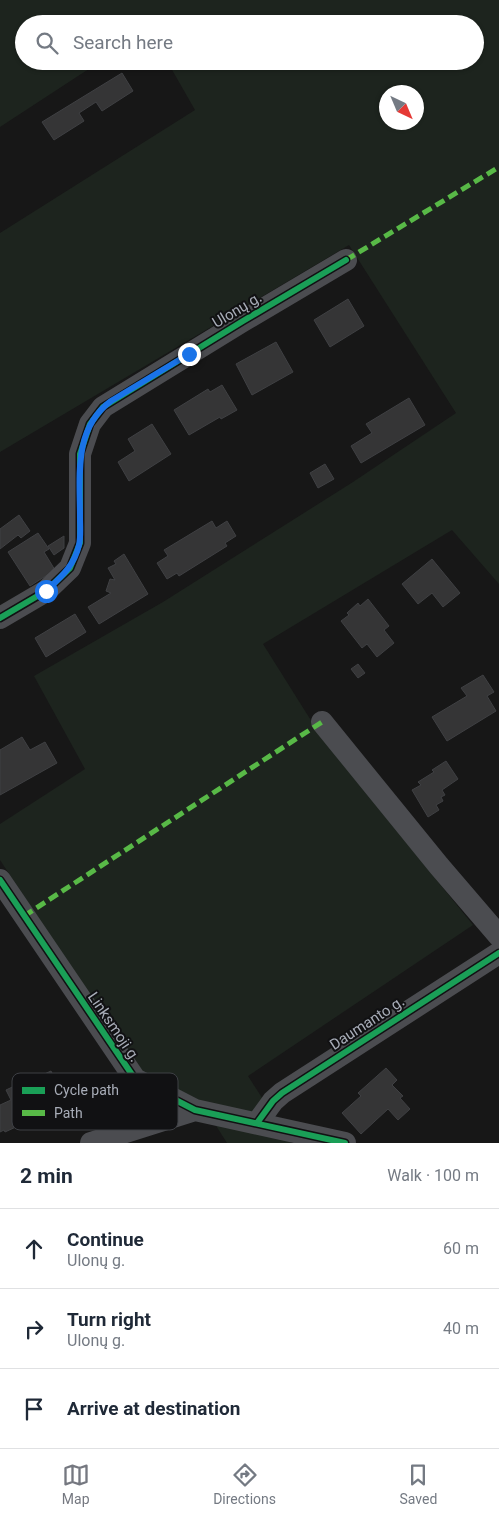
<!DOCTYPE html>
<meta charset="utf-8">
<style>
body{margin:0;font-family:Roboto,sans-serif;background:#f6f6f7;color:#1f2937}
.compass{position:absolute;left:379px;top:85px;width:45px;height:45px;border-radius:50%;background:#fff;box-shadow:0 1px 4px #0004;rotate:136deg}
.stop{position:absolute;width:15px;height:15px;margin:-11px;border:4px solid #1a73e8;border-radius:50%;background:#fff}
.stop.end{background:#1a73e8;border-color:#fff;box-shadow:0 1px 5px #0008}
.list{margin:0;padding:0;list-style:none}
h2{display:flex;justify-content:space-between;align-items:center;height:65px;margin:0;padding:0 20px;font-size:21px}
h2 small{font-size:16px;font-weight:400;color:#747a83}
.list li{display:grid;grid-template-columns:32px 1fr auto;gap:15px;align-items:center;box-sizing:border-box;height:80px;padding:0 20px;border-top:1px solid #e0e1e3}
.list b{display:block;font-size:19px;white-space:nowrap}
.list p{margin:0;font-size:16px;white-space:nowrap;color:#747a83}
.list em{font-size:16px;font-style:normal;color:#747a83}
.icon{flex:none;width:28px;height:28px;fill:none;stroke:currentColor;stroke-width:2;stroke-linecap:round;stroke-linejoin:round}
.map{position:relative;flex:none;width:499px;height:1143px;overflow:hidden}
.search{position:absolute;background:#fff;box-shadow:0 1px 4px #0004;left:15px;right:15px;top:15px;height:55px;display:flex;align-items:center;gap:12px;box-sizing:border-box;padding:0 18px;border-radius:28px;color:#747a83;font-size:19px}
.sheet{height:305px;background:#fff}
nav{display:flex;justify-content:space-around;align-items:center;box-sizing:border-box;height:70px;border-top:1px solid #e0e1e3;background:#fff;font-size:14px;color:#747a83}
nav a{display:grid;justify-items:center;gap:2px}
nav .on{color:#757880}
.map>svg:first-child{display:block}
</style>
<div class="map">
<svg width="499" height="1143" viewBox="0 0 499 1143">
<rect width="100%" height="100%" fill="#171717"/>
<path fill="#1d241e" fill-rule="evenodd" d="M0,0H499V584L452,530L263,644L322,738L473,925L248,1076L291,1143H227L201,1102L151,1114L60,951L0,860V824L85,769L34,676L163,602L353,482L456,413L349,245L0,452V233L195,110L167,61H475V24H24V61H101L0,127ZM386,92H416V122H386Z"/>
<path fill="#353536" stroke="#3f4043" d="M122,73L133,91L102,111L96,102L79,113L84,121L54,140L42,122Z
M348,299L364,326L330,347L314,320Z
M276,342L293,372L252,395L236,364Z
M222,385L237,410L221,419L220,417L189,435L174,410L208,389L210,392Z
M409,398L425,425L361,463L351,446L372,433L366,424Z
M152,424L171,454L129,481L118,462L135,451L128,439Z
M325,464L334,479L318,488L310,473Z
M19,515L30,531L21,538L18,535L0,549V529Z
M212,521L216,528L227,521L236,536L225,543L227,546L179,576L177,573L167,579L157,563L168,556L164,550Z
M38,533L49,549L44,552L55,570L30,586L8,552Z
M64,536V548L54,555L48,546Z
M124,554L148,594L99,624L88,607L111,593L106,591L110,579L115,580L108,568L116,564L114,561Z
M432,559L460,593L443,607L432,593L418,604L402,584Z
M368,599L389,626L384,630L394,643L377,657L367,644L362,648L341,621L349,615L347,613L358,603L360,606Z
M75,614L86,632L46,657L35,638Z
M358,664L365,673L358,678L351,669Z
M483,675L494,692L487,696L496,711L447,741L432,717L467,696L461,688Z
M22,737L30,750L45,742L57,763L0,795V750Z
M446,761L458,779L442,790L445,795L441,797L443,801L436,805L439,810L428,817L412,790L421,785L418,782L434,772L432,770Z
M386,1068L397,1080L392,1085L403,1096L400,1098L410,1109L398,1120L388,1109L361,1134L342,1113L361,1096L358,1093Z
M51,1071L69,1109L46,1119L40,1106L27,1112L31,1120L5,1132L4,1130L0,1132V1105L11,1100L6,1090L40,1074V1076Z"/>
<g fill="none" stroke-linecap="round" stroke-linejoin="round">
<path stroke="#4b4c50" stroke-width="22" d="M0,618L46,591L70,568L80,543V454L90,424L103,407L243,321L346,260
M322,722L439,866L499,936
M0,880L135,1079L195,1110L345,1143
M257,1123L273,1101L282,1093L499,953
M112,1136C132,1113 134,1110 135,1079
M91,1143L195,1110"/>
<path stroke="#58b947" stroke-width="5" stroke-dasharray="10 5" stroke-linecap="butt" d="M346,260L499,167
M24,916L322,722"/>
<g stroke="#111113" stroke-width="9">
<path id="cycleway" d="M0,618L46,591L70,568L80,543V454L90,424L103,407L243,321L346,260
M0,880L135,1079L195,1110L345,1143
M257,1123L273,1101L282,1093L499,953"/>
</g>
<use href="#cycleway" stroke="#1a9f57" stroke-width="6"/>
</g>
<g fill="none" stroke-linecap="round" stroke-linejoin="round">
<path stroke="#1a73e8" stroke-width="6" d="M46,591C62,576 74,566 79,545C81,537 80,526 80,518C80,476 73,429 111,401L189,354"/>
</g>
<g text-anchor="middle" stroke-width="4" stroke-linejoin="round" paint-order="stroke">
<g font-size="15" fill="#a8adb8" stroke="#111113">
<text transform="translate(237 310) rotate(-31)" y="5">Ulonų g.</text>
<text transform="translate(367 1023) rotate(-33)" y="5">Daumanto g.</text>
<text transform="translate(114 1027) rotate(56)" y="5">Linksmoji g.</text>
</g>
</g>
<rect x="12" y="1073" width="166" height="57" rx="8" fill="#111113" stroke="#3e4045" stroke-width="1"/>
<rect x="22" y="1087" width="23" height="7" fill="#1a9f57"/>
<rect x="22" y="1110" width="23" height="6" fill="#58b947"/>
<g font-size="14" fill="#a8adb8">
<text x="54" y="1095">Cycle path</text>
<text x="54" y="1118">Path</text>
</g>
</svg>
<svg class="compass" viewBox="-18 -18 36 36"><path d="M0-13l5 13h-10z" fill="#e53935"/><path d="M0 13l5-13h-10z" fill="#747a83"/></svg>
<div class="stop" style="left:46px;top:591px"></div>
<div class="stop end" style="left:189px;top:354px"></div>
<div class="search"><svg class="icon" aria-label="search" viewBox="0 0 24 24"><circle cx="10" cy="10" r="6"/><path d="M15 15l6 6"/></svg>Search here</div>
</div>
<section class="sheet">
<h2>2 min<small>Walk · 100 m</small></h2>
<ul class="list">
<li><svg class="icon" aria-label="ahead" viewBox="0 0 24 24"><path d="M12 20V5M6 11l6-6 6 6"/></svg><div><b>Continue</b><p>Ulonų g.</p></div><em>60 m</em></li>
<li><svg class="icon" aria-label="right" viewBox="0 0 24 24"><path d="M7 20v-9h11M14 6l5 5-5 5"/></svg><div><b>Turn right</b><p>Ulonų g.</p></div><em>40 m</em></li>
<li><svg class="icon" aria-label="arrive" viewBox="0 0 24 24"><path d="M6 21V4h12l-3 4 3 4H6"/></svg><div><b>Arrive at destination</b></div></li>
</ul>
</section>
<nav>
<a class="on"><svg class="icon" aria-label="map" viewBox="0 0 24 24"><path d="M3 6l6-2 6 2 6-2v14l-6 2-6-2-6 2zM9 4v14M15 6v14"/></svg>Map</a>
<a><svg class="icon" aria-label="directions" viewBox="0 0 24 24"><path d="M12 3l9 9-9 9-9-9zM9 14v-3h6M13 9l2 2-2 2"/></svg>Directions</a>
<a><svg class="icon" aria-label="saved" viewBox="0 0 24 24"><path d="M7 4h10v16l-5-4-5 4z"/></svg>Saved</a>
</nav>
